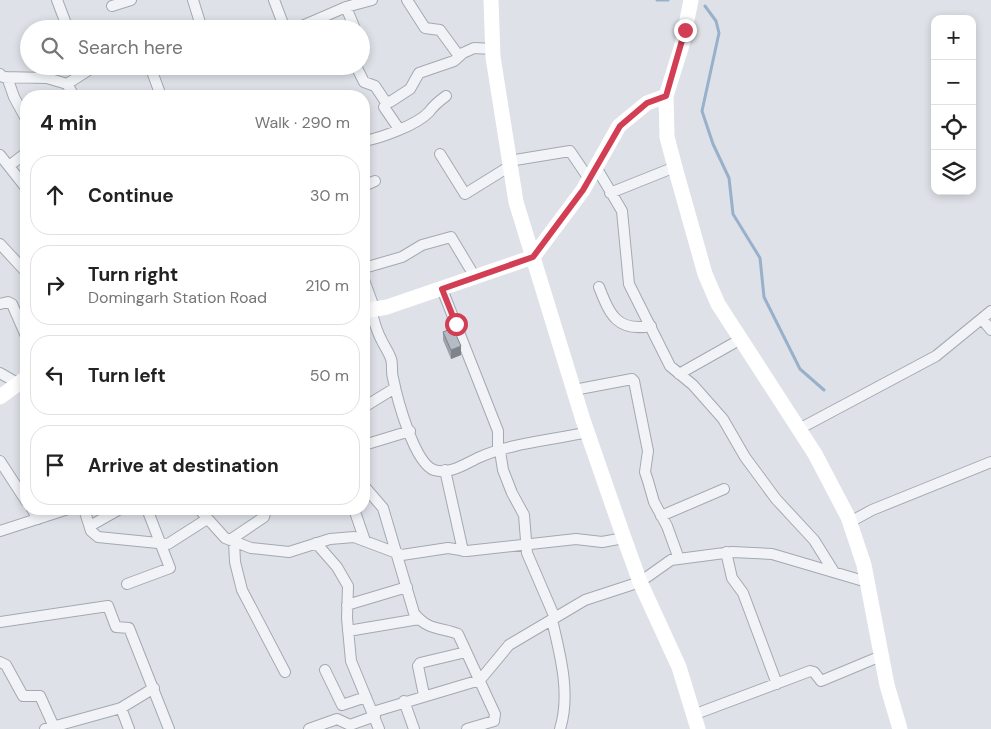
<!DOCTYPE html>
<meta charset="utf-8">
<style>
body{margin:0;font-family:"DM Sans",sans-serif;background:#f2f2f2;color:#222}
.controls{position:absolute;right:15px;top:15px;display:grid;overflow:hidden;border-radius:10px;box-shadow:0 2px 8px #0003}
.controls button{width:45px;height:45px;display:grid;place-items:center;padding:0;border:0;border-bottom:1px solid #e0e0e0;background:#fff;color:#222;font:25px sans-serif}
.stop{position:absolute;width:15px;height:15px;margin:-11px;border:4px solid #d23e54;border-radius:50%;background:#fff}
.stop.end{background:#d23e54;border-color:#fff;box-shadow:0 1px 5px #0008}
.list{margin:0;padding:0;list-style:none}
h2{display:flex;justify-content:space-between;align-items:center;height:65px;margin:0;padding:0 20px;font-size:21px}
h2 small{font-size:16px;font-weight:400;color:#767676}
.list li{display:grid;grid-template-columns:32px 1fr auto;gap:15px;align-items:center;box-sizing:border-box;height:80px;margin:0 10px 10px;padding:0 10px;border:1px solid #e0e0e0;border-radius:20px}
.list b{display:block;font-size:19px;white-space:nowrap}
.list p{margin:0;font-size:16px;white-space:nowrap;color:#767676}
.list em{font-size:16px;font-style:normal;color:#767676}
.icon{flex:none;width:28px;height:28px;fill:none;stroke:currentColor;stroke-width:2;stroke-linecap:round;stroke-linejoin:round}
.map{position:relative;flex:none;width:991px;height:729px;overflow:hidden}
.search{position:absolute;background:#fff;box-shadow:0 2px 8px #0003;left:20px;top:20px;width:350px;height:55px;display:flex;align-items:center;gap:12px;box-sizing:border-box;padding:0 18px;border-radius:28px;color:#767676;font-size:19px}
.panel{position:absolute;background:#fff;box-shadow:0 2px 8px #0003;left:20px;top:90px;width:350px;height:425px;border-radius:20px}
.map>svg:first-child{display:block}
</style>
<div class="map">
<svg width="991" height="729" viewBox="0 0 991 729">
<rect width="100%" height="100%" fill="#dee2e8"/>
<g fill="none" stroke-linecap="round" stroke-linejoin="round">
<path stroke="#98b0ca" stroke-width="3" d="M657,0H668
M705,6L716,21L719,33L702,111L713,144L729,178L733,214L760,258L764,297L800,369L824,390"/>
<g stroke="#a3a9b2" stroke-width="12">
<path id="street" d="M57,0L68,29
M193,0L202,29
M274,0L285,29
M407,0L425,28L440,30L459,56
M112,6L131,0
M346,7L355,29
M295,29L346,7L372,0
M150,66L161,96
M356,66L364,82L375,86L385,101L390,102L410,89L419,73L454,61L463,53L474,48L493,49
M0,74L3,77L47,78L67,84L74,96
M7,77L14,97L26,119
M67,84L95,66
M384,107L399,129
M364,141C381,138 417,125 429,112C434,105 439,101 446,96
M440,154L465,194L510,166
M0,155L26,188
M509,161L570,151L589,179
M9,166L26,153
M596,167L622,211L629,284L670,366L693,385L723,419L745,457L776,499L814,540L834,572
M364,186L375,181
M610,193L675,167
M0,244L26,272
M364,268L402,257L422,245L451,237L475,277
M364,280L375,310
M599,287C610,315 617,332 651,326
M442,289L498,431V452
M0,304L8,302L12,304L26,336
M371,310C374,320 376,330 381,339C384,346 389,352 391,359C393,365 391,372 393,378C397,398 414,463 434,470C451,475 466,463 480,457C511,443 554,440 588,432
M982,319L991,330
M0,373L26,388
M679,374L741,339
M574,390L632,379L634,381L648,451L645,472L648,481L654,502L667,526L679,559
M364,407L395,388
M799,429L936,356L991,311
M364,445L410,431
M500,451L503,470L512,493L524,515L527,553L555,618
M0,461L26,501
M445,470L463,551
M364,486L383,508L414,613C428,631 440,627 458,634L495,714L494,721L467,729
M32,509L38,519
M84,509L91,531L98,537L168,544L207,519
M199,509L225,538L251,548L289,552L330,539L354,537L402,555L448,548L467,551L576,539L602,542L624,538
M354,509L365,541
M661,516L724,489
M850,522L872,510L991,462
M90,526L120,509
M0,531L68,509
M230,540L264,517L266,509
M234,541L235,562L242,590L285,672
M316,543L337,567L348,586L347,618L351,661L379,729
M726,552L732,578L743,593L777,684
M127,584L170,568L147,509
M347,605L407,587
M552,620C560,654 571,694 560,729
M0,622L108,606L116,627L129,628L169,729
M348,631L419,619
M0,662L6,665L23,696H40L54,727
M325,670L342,705L366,697
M424,695L418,666L420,663L466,652
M404,701L414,729
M121,708L129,729
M373,712L480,680L509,645L585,600L640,582L671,560L732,552L772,554L867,582
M693,715L810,671L814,672L821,681L881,656
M45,729L121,708L154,688
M309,729L337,719L350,725L375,716"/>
</g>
<use href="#street" stroke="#f1f3f7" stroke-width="10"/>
<path stroke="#fff" stroke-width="15" d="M491,0L493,57L516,202L583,420L624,538L640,582L679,667L698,729
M691,0L682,45L666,96L667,137L676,171L705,274L718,304L815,454L848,517L864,565L887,685L900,729
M364,311L387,307L533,257L583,190L619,126L647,103L666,96
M0,397L26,378"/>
</g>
<path fill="#9ca1a9" d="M443,332L461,355L451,359L443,340Z"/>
<path fill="#7f838a" d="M461,346V355L451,359V350Z"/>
<path fill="#b5bbc5" stroke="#7f838a" d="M453,328L461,346L451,350L443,332Z"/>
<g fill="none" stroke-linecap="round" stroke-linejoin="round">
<path stroke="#d23e54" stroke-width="6" d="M456,324L442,289L533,257L583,190L620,126L647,103L666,96L685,30"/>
</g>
</svg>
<div class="controls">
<button>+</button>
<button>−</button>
<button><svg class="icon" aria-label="locate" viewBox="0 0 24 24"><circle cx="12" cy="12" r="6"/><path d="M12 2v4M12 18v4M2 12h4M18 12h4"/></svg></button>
<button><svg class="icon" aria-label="layers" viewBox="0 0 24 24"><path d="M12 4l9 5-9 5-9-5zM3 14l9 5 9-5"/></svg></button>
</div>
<div class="stop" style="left:456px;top:324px"></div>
<div class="stop end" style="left:685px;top:30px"></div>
<div class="search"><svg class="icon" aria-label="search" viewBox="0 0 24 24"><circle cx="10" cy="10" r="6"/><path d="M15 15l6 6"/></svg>Search here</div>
<section class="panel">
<h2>4 min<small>Walk · 290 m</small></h2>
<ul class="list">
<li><svg class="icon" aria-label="ahead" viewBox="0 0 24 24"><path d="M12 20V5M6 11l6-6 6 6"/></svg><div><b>Continue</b></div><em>30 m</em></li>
<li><svg class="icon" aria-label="right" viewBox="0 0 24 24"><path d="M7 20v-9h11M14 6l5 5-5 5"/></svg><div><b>Turn right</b><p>Domingarh Station Road</p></div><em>210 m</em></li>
<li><svg class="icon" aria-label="left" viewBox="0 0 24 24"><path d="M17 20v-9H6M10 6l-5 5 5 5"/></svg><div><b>Turn left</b></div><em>50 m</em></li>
<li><svg class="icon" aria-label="arrive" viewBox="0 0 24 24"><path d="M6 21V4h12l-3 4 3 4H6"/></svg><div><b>Arrive at destination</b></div></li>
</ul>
</section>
</div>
